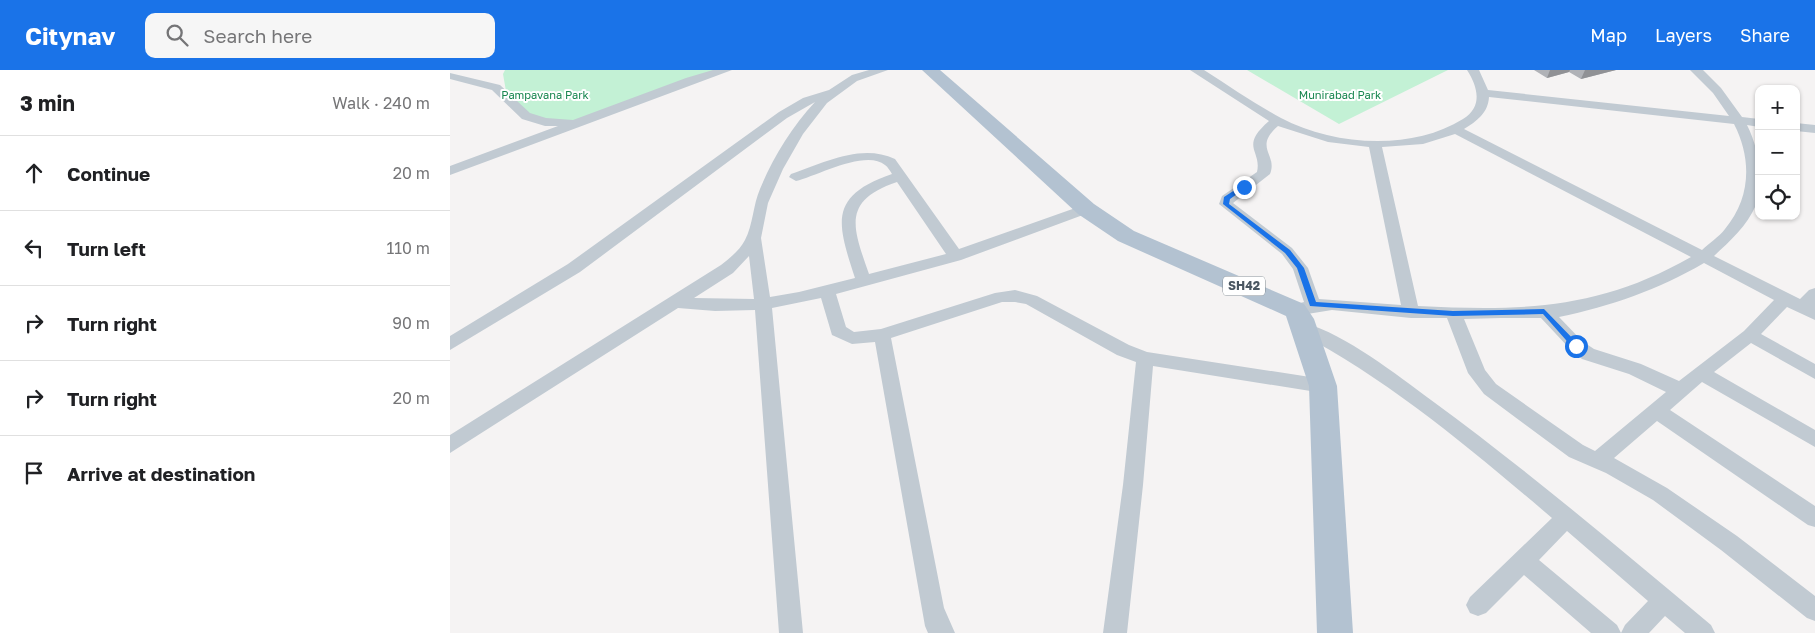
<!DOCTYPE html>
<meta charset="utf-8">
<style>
body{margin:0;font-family:"Golos Text",sans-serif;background:#f6f6f6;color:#202124}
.controls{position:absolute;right:15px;top:15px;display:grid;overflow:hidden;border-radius:10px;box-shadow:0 1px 4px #0004}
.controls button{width:45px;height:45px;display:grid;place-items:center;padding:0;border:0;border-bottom:1px solid #e0e0e0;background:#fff;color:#202124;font:25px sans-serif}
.stop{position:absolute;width:15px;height:15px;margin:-11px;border:4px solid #1a73e8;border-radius:50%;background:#fff}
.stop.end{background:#1a73e8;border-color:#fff;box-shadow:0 1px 5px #0008}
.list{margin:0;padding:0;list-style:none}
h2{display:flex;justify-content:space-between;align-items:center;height:65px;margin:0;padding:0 20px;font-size:21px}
h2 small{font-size:16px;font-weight:400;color:#757577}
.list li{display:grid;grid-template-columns:32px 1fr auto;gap:15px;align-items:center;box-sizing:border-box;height:75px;padding:0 20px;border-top:1px solid #e0e0e0}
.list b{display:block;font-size:19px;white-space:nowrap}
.list em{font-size:16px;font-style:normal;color:#757577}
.icon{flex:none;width:28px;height:28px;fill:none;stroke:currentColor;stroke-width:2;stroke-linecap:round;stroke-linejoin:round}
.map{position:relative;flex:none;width:1365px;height:563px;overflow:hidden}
header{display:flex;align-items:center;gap:30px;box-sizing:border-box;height:70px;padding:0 25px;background:#1a73e8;color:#fff}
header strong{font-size:24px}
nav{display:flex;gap:28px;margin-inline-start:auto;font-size:18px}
.search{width:350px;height:45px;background:#f6f6f6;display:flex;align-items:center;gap:12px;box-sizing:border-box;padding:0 18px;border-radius:10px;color:#757577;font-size:19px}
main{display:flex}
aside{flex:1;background:#fff}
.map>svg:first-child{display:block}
</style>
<header>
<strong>Citynav</strong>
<div class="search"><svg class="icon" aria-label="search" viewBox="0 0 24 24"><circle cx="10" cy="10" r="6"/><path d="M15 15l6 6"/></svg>Search here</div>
<nav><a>Map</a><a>Layers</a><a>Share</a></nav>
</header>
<main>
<aside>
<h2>3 min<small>Walk · 240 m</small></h2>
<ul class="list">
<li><svg class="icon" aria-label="ahead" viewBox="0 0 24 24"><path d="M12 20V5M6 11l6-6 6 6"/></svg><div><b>Continue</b></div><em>20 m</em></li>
<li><svg class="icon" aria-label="left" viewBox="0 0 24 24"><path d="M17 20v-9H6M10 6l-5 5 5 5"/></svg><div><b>Turn left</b></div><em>110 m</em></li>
<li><svg class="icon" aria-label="right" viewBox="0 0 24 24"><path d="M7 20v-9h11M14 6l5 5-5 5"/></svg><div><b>Turn right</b></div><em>90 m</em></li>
<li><svg class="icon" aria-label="right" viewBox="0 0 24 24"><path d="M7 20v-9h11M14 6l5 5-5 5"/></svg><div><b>Turn right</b></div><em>20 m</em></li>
<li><svg class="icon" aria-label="arrive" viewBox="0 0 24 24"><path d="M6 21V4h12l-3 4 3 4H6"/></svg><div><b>Arrive at destination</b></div></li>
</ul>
</aside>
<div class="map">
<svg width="1365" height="563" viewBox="0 0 1365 563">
<rect width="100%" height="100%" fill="#f5f3f3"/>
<path fill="#c3f1d5" d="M55,0H276L131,51L85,49L57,27L53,4Z
M797,0H998L889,54Z"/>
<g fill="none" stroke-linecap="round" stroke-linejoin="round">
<path fill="#c1cad2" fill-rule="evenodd" d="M263,0H282L0,105V96L108,56H95L72,49L42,20L0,9V3L50,15L80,43L96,48L123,50L236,8Z
M419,0H438L407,11L377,33L353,64L333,99L318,133L311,168L320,227L349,222L405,208C387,153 378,126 442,104C440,101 438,97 435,95C416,79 367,106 346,111L339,107L341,104C374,93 411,73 445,89L509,179L631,136L636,135L643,139L641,142L511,190L386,224L396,257L404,262L431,259L545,223L565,220L587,226L679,275L697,282L873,309L879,311L882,316L879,321L873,323L703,296L693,415L677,563H653L673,415L686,292L667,285L576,234L565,232H552L441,268L494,538L505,563H478L475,556L425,272L402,274L382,265L371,228L322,238L353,563H329L305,240L265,241L228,238L0,383V365L271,195C280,188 290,180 295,170C303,155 303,135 310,119C323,87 342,57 365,32L337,48L130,202L0,280V266L118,194L329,42L353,28L379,20L402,5ZM447,112L496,184L419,204C403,158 391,131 447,112ZM299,186L304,229L244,228L283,203Z
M740,0H754C779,16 805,34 831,48C884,76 962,81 1013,49C1033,37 1028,17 1017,0H1029L1038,20L1279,46L1263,23L1240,0H1253L1271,18L1292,47L1309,49V57L1297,55C1308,76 1315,112 1306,135C1297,156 1280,171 1264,186L1350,229L1359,220L1365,218V250L1337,237L1311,264L1365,294V309L1301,273L1264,302L1365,360V377L1252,312L1220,340L1365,436V457L1358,455L1207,351L1164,388L1217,418L1287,466L1365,526V551L1357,548L1271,480L1203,430L1156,403L1119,387L1034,324L1018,303L997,248H961L882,240L845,246L839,244L837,240L839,236L854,232L843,199L832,184L769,134L772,126L807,102C812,80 789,77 819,51ZM1039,27L1284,54C1302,89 1301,128 1275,159C1269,167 1259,173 1252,180L1014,59C1027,51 1038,43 1039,27ZM828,56L878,72L919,77L951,235L869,229L858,198L842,178L783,133L820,104C828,84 803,78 828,56ZM1005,64L1241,187C1148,240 1072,241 968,236L932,77L973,74ZM1254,193L1324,230L1294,261L1229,311L1191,294L1144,279L1132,271L1109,247C1161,236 1208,220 1254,193ZM1051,248H1091L1120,279L1132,289L1179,304L1216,322L1145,381L1133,375L1046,314L1035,300L1014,249Z
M1346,53L1365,55V63L1346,61Z
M855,253C896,265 946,304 981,330C1078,401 1169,478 1261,555L1265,563H1235L1215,546L1199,563H1171L1175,555L1198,531L1117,461L1089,490L1167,555L1171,563H1141L1074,505L1036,543L1028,546L1020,543L1016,535L1020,527L1102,448C1023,381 941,311 849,263L846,259L849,255Z"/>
<path fill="#b3c2d1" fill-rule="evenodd" d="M472,0H490L644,134L684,161L854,234L864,249L887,316L903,563H867L859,316L836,246L668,171L628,144Z"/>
</g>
<path fill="#b0b2b7" d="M1084,0H1166L1131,9L1119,2L1097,8Z"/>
<path fill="#909195" d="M1100,0H1120L1119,2L1097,8Z
M1135,0H1166L1131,9Z"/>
<path fill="#1a73e8" d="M791,116L797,117L780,129L779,134L840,180L854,198L866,232L1003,241L1094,239L1130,276L1123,278L1093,244L1003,246L860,236L847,198L835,183L773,134L774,127Z"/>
<g text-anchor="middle" stroke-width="4" stroke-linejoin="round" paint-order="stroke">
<g font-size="11" fill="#17864f" stroke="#fff">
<text x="95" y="29">Pampavana Park</text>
<text x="890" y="29">Munirabad Park</text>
</g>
<rect fill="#fff" stroke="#808990" stroke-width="1" x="773" y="206.5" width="42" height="19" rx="4"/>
<g font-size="12" font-weight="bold" fill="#4a5661">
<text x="794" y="220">SH42</text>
</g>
</g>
</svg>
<div class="controls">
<button>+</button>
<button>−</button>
<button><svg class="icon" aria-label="locate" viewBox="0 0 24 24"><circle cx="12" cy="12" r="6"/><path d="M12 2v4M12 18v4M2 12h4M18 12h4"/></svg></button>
</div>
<div class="stop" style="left:1126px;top:276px"></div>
<div class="stop end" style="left:794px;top:117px"></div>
</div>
</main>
